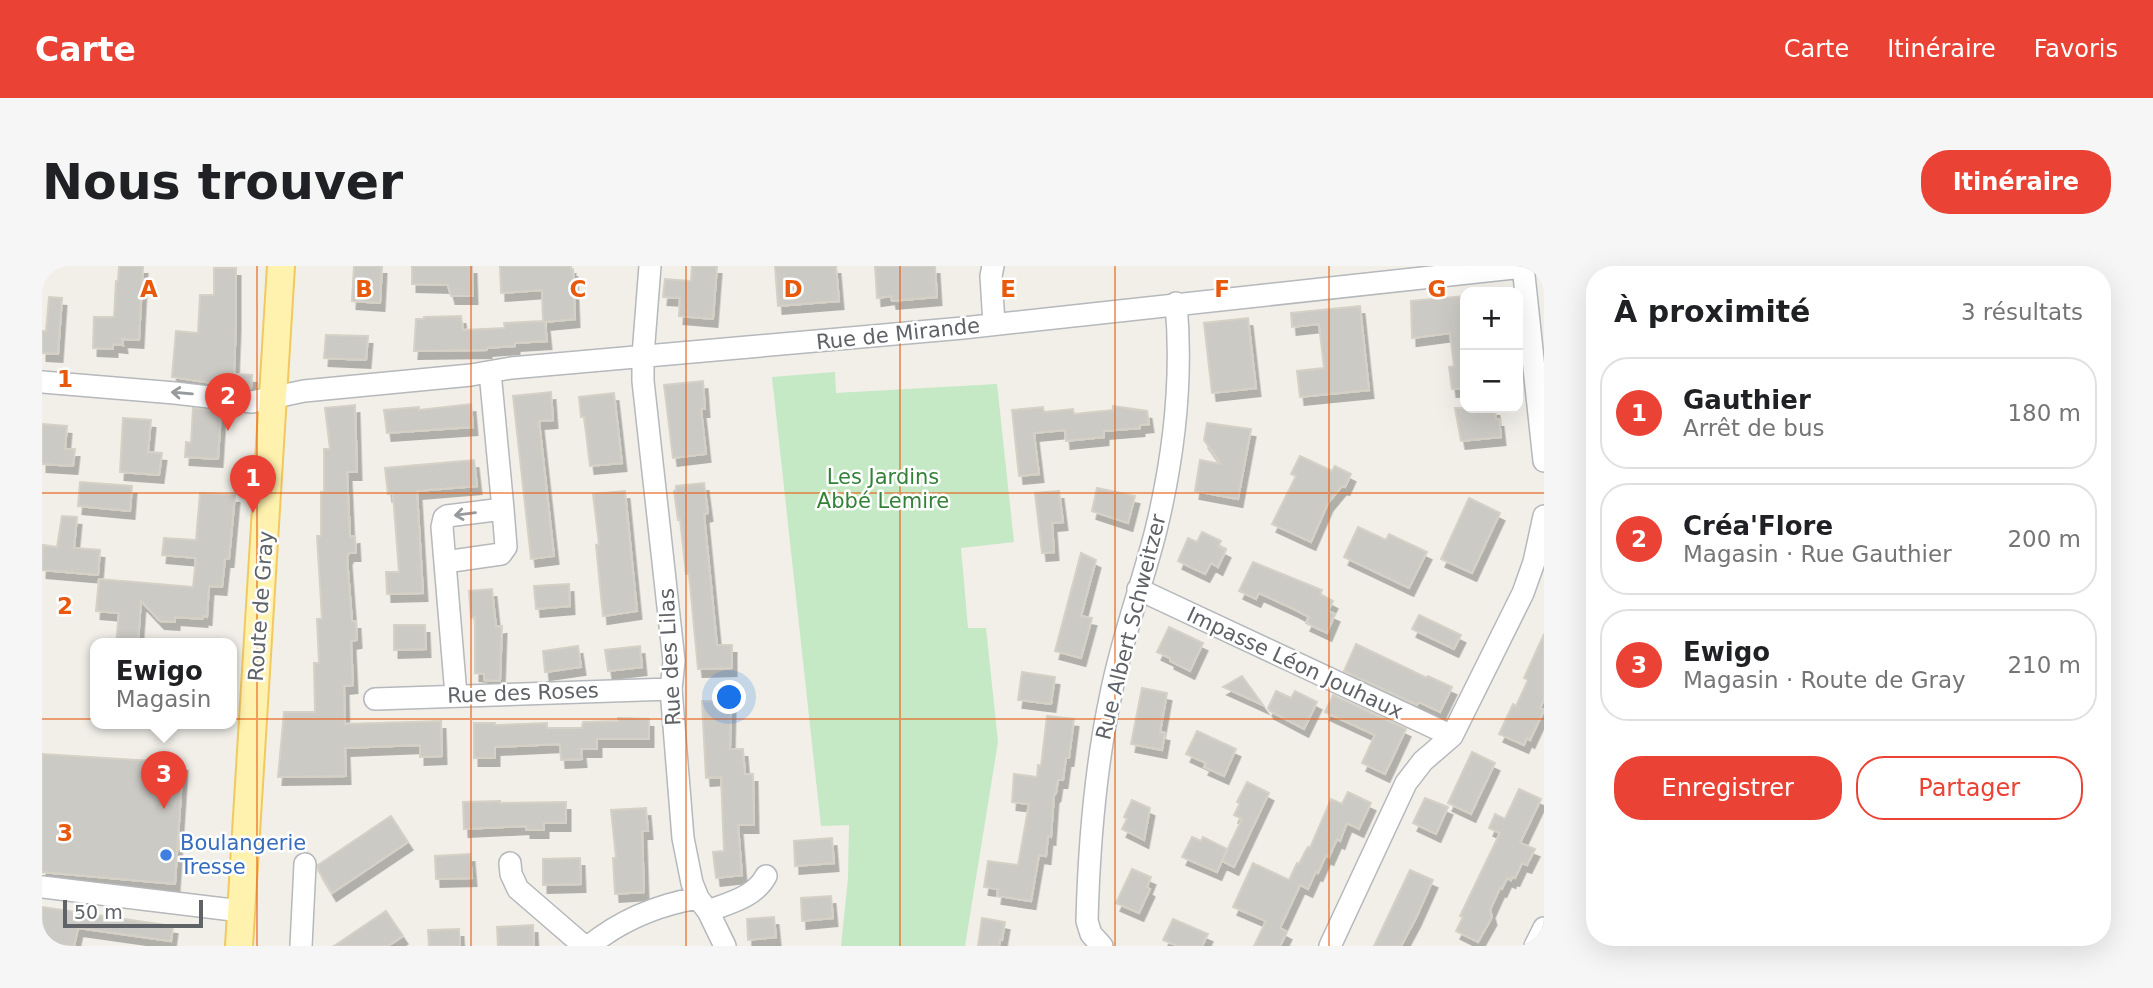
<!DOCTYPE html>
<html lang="fr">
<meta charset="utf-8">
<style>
body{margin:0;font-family:"DejaVu Sans",sans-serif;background:#f6f6f6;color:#202124}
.controls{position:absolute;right:21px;top:21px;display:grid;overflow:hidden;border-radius:14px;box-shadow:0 7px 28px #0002}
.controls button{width:63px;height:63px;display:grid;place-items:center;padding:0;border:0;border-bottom:2px solid #e0e0e0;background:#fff;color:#202124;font:35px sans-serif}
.scale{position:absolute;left:21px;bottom:18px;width:140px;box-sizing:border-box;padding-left:7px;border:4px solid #5f6368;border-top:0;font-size:19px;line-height:24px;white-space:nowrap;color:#5f6368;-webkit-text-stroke:5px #fff;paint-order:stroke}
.you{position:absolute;left:688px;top:432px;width:24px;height:24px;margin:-18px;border:5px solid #fff;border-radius:50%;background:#1a73e8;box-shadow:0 0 0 10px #1a73e833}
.badge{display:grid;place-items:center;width:46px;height:46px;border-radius:50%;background:#ea4335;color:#fff;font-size:23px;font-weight:700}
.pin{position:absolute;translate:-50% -58px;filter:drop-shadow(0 2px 4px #0008)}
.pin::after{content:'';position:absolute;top:37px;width:24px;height:21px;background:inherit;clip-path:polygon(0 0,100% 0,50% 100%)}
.popup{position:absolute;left:48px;top:372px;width:147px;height:91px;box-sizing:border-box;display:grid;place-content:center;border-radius:14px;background:#fff;filter:drop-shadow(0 2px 5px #0005);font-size:23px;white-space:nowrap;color:#757577}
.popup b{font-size:26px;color:#202124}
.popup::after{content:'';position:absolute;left:50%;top:100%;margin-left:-14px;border:14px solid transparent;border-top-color:#fff}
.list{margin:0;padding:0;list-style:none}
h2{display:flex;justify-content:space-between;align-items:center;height:91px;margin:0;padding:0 28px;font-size:30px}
h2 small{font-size:23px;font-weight:400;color:#757577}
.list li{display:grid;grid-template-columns:46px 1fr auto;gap:21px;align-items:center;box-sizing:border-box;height:112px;margin:0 14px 14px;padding:0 14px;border:2px solid #e0e0e0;border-radius:28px}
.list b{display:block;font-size:26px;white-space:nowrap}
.list p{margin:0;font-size:23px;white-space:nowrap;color:#757577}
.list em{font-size:23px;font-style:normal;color:#757577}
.actions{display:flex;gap:14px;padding:21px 28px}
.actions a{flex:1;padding:16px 0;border:2px solid #ea4335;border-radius:28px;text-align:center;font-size:24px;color:#ea4335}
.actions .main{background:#ea4335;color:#fff}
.map{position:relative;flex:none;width:1502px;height:680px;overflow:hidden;border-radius:28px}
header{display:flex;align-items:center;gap:42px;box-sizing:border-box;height:98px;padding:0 35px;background:#ea4335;color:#fff}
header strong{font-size:33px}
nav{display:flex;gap:38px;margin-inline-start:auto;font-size:24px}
.intro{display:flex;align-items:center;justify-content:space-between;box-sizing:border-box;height:168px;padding:0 42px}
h1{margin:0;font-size:49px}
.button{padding:18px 32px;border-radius:28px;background:#ea4335;color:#fff;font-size:24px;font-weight:700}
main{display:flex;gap:42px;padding:0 42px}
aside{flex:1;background:#fff;border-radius:28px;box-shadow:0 7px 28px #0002}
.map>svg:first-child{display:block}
</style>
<header>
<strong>Carte</strong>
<nav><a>Carte</a><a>Itinéraire</a><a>Favoris</a></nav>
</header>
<div class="intro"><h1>Nous trouver</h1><a class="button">Itinéraire</a></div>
<main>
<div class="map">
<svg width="1502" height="680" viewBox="0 0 1502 680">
<defs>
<filter id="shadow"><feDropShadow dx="4.5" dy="8" stdDeviation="0" flood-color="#0004"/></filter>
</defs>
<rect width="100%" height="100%" fill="#f1efe8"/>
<path fill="#c5e8c5" d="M793,106L794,127L955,118L972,276L919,282L926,362H944L956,476L923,680H799L806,613L807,559L779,560L730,111Z"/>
<path fill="#cccac5" stroke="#d6d1c6" stroke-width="2" filter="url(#shadow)" d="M77,0H101L97,74L80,73L81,79L71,78V83L51,82L52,51H72L74,15H76Z
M312,0H340L338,37L310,35Z
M370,0H430L431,30H409L406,19L370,18Z
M458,0H529V3H531L533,53L503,56L505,75L473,77V80L445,82V84L372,85L374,53H382V51L419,50L421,64L463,62L462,57L501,55L500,24L459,27Z
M650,0H675L671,53L637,50L638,32L621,31L623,13L649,15Z
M733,0H794L797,35L736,40Z
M833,0H893L895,31L850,35L849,30L835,32Z
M172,2H194V57L192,108L210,109L209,123L130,111L134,65L156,67L158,29H172Z
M1423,30V122L1410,123L1407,101L1412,100L1408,67L1370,72L1369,35Z
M7,31L20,32L16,88L0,87V65H4Z
M1318,40L1327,124L1258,131L1255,105L1282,102L1279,76L1277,58L1250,61L1249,47Z
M1206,52L1214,122L1170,127L1162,57Z
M284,69L326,70L324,94L282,92Z
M661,115L663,143H659L664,188L631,192L622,119Z
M509,126L511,154L497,155L512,290L489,293L471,130Z
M572,127L580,197L548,200L542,151H539L537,131Z
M429,138L431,161L345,167L342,144L377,141V144Z
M313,139L315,206H305L308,271L313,270L314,287H307L305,291L310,355H314L315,374L309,375L311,419L302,420L303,458L399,455L400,490L378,491V479L303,482L304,510L236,511L242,446H273L272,397H277L275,353H280L275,270H279V226H282V183H288L283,142Z
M1071,140L1105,145L1107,158L1098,159V162L1062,165V171L1024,175L1023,164L992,167L997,208L977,210L970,144L1001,141L1002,146L1031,143L1032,148L1071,144Z
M151,142L179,146L176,193L143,191L144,176L149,177Z
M1413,142H1453L1454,153H1457L1459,171L1419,175Z
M81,152L109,154L106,186L120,187L117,209L78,206Z
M1165,157L1209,163L1196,233L1153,225L1158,194L1179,198L1162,174Z
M0,158L25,160L23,183H33L31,200L0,198Z
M1258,190L1290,205L1293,200L1309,208L1303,221L1300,220L1286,237L1269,276L1230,258L1254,210L1249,208Z
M432,194L435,220L375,225L381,327L345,328L344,306H357L351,228H346L343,202Z
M38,216L90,220L88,245L36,240Z
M662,217L666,247L662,248L675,379H690V402L656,403L647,308H644L638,253L636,254L632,225L634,224V220Z
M1055,222L1093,230L1086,257L1050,245Z
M583,225L595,345L561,350L554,279L557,278L551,228Z
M1017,225L1021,256L1010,257L1012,286L1000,287L993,227Z
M158,227L193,229L187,293H183L180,321L167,320L165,351L161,350V353L133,351V356L118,355L99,335L96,377H74L77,347L54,345L57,313L151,321L154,292L120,289L122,272L154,274Z
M1427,232L1458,247L1430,307L1399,293Z
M20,250L35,251L32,282L58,284L56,309L0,304L1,279L15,281Z
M1316,261L1344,274L1347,268L1385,286L1367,322L1302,291Z
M1160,266L1179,275L1176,280L1184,284L1176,301L1169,297L1163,308L1136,295L1146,272L1155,276Z
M1039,287L1054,294L1039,350L1050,352L1039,392L1013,385Z
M1211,296L1280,324L1278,328L1291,335L1286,345L1293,348L1285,367L1264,357L1267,351L1252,343L1217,327L1214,333L1197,325Z
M527,318L528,340L494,343L492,320Z
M450,323L454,361L460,360L458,415L442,414V408L433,407V351L429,352L427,325Z
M1377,349L1419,369L1412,383L1370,363Z
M352,359H383L384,383L352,384Z
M1127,361L1161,377L1148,405L1128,395V392L1115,386Z
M1502,368V433L1498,442L1502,444L1488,474L1485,472L1482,479L1457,468L1471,438L1474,440L1486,414L1482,412Z
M1314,378L1385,412L1386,410L1410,421L1398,446L1377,436L1375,439L1302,405Z
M536,380L539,401L503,406L501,385Z
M598,380L600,401L566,405L563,384Z
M980,406L1013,411L1009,438L976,434Z
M1200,410L1221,439L1181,421Z
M1100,422L1125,427L1118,466L1123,467L1120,484L1089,478Z
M1234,425L1249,432L1253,425L1275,436L1262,463L1228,445L1226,442Z
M1291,429L1364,463L1343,508L1320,497L1333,469L1283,446Z
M660,435L689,436L688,483H701L703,508H711L712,559H696L700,609L674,612L671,586L682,585L679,511L664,512Z
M1005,450L1032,453L1027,492H1024L1021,514H1016L1014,527L1012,529L1009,571L1006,570L1004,590L997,589L989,635L955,630L956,623L942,621L946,595L976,599L987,538L970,536L972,508L995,511L996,499L999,500Z
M576,452L607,453V473H555V483H539L540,493L519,494L518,478L453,481V492H432V457H453V459L505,457V462H540L541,456L576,455Z
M1155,465L1194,483L1182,510L1162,501L1164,497L1144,488Z
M1430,486L1453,497L1429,548L1406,537Z
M0,488L141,497L133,618L0,606Z
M1205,516L1227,527L1192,601L1180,595L1200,553L1192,549L1198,537L1195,536Z
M1477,523L1499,533L1478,577L1493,583L1485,599L1480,597L1473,612L1470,611L1469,614L1465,612L1460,623L1458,622L1448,644L1450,651L1436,676L1414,665L1421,651L1418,650L1458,567L1447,562L1453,548L1463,553Z
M1306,526L1329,537L1317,563L1305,557L1298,575L1295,573L1287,591L1284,589L1276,607L1274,605L1266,623L1258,619L1238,662L1245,666L1238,680H1212L1224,655L1191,641L1211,597L1247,614L1255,597L1257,598L1263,586L1266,581L1268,582L1289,533L1300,538Z
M1383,532L1406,541L1394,568L1371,557Z
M1090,534L1108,542L1102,574L1080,563L1085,553L1082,551Z
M458,535V537L524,536V557H502V564H484V560L422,563L421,536Z
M604,542L606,565H600L602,626L573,628L571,592H574L569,544Z
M349,550L366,576L290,627L276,604V599Z
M1150,571L1159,575L1161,571L1185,583L1175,606L1140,591Z
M790,572L792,597L753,600L752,575Z
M428,588L430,612L394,613L393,590Z
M538,592L539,618L501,619V593Z
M1090,603L1109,611L1105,621L1108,623L1097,647L1074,637Z
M1368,604L1391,614L1374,652L1359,680H1332Z
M789,630L791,652L760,655L759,632Z
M0,641L131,660L129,675L36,662L32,680H0Z
M344,645L361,670L346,680H292Z
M732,651L734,671L706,674L705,653Z
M940,652L963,656L960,674L958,673L957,680H936Z
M1131,653L1166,668L1160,680H1136L1121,674Z
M491,659L492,680H456L455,661Z
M417,663L418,680H387L386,664Z"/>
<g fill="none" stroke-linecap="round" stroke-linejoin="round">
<g stroke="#b5b8bc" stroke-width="24">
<path id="minor" d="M608,0L601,89V115L632,395L629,423L641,572L650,617L656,632L666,645L683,680
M951,0L949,10L952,58
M1481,0L1502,195
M448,106L461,243
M0,116L133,127L210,136L262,125L429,109L469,102L921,62L1481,1
M403,296L459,288L464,281L461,243L405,250L402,252L400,261L414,429
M1096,323L1410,470
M333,433L629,423
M468,597L469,608L476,623L542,680
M0,621L199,645
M666,645C687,637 713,631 724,610
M259,680L263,598
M547,680C579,654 615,639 656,632
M1060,680L1049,668L1045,655C1047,578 1053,503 1069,428C1080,372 1100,319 1114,264C1132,190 1141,114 1134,37
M1288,680L1364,517L1381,495L1410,470L1481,327L1492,296L1502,250
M1493,680L1502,662"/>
</g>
<g stroke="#f2c960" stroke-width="30">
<path id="major" d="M197,680L239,0"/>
</g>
<use href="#minor" stroke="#fff" stroke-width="21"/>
<use href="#major" stroke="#fff2af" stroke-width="26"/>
</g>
<defs><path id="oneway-shaft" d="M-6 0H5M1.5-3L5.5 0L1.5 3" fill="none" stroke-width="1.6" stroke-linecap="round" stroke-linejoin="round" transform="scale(1.75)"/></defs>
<g stroke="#979a9d">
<use href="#oneway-shaft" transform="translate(140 127) rotate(-175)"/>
<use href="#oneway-shaft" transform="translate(423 248) rotate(173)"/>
</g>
<path fill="none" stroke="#e8590c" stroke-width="2" stroke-opacity="0.55" d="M215,0V680M429,0V680M644,0V680M858,0V680M1073,0V680M1287,0V680M0,227H1502M0,453H1502"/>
<circle fill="#3f7fe0" stroke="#fff" stroke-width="2.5" cx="124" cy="589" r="7"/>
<g text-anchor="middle" stroke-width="5" stroke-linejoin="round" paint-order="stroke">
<g font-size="21" fill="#5f6368" stroke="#fff">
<text transform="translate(856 68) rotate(-6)" y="7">Rue de Mirande</text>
<text transform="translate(219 340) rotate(-86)" y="7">Route de Gray</text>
<text transform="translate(1089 361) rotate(-76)" y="7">Rue Albert Schweitzer</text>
<text transform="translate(628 391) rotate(-93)" y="7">Rue des Lilas</text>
<text transform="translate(1253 397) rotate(25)" y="7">Impasse Léon Jouhaux</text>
<text transform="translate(481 427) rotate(-2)" y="7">Rue des Roses</text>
</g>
<g font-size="21" fill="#348238" stroke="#fff">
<text x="841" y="218">Les Jardins<tspan x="841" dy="24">Abbé Lemire</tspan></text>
</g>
<g font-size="21" fill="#366cbe" stroke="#fff" text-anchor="start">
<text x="138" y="584">Boulangerie<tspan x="138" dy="24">Tresse</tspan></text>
</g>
</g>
<g font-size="23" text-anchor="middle" font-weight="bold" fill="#e8590c" stroke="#fff" stroke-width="5" stroke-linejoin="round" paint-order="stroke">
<text x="107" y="31">A</text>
<text x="322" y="31">B</text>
<text x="536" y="31">C</text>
<text x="751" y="31">D</text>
<text x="966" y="31">E</text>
<text x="1180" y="31">F</text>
<text x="1395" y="31">G</text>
<text x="23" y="121">1</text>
<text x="23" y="348">2</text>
<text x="23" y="575">3</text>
</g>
</svg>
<div class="controls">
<button>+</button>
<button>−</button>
</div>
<div class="scale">50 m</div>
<div class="you"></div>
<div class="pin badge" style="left:211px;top:247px">1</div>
<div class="pin badge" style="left:186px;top:165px">2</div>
<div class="pin badge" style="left:122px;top:543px">3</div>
<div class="popup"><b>Ewigo</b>Magasin</div>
</div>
<aside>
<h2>À proximité<small>3 résultats</small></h2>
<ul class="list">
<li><span class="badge">1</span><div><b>Gauthier</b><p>Arrêt de bus</p></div><em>180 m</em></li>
<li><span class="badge">2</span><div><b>Créa'Flore</b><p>Magasin · Rue Gauthier</p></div><em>200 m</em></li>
<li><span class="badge">3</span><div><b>Ewigo</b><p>Magasin · Route de Gray</p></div><em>210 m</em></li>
</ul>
<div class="actions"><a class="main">Enregistrer</a><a>Partager</a></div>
</aside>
</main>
